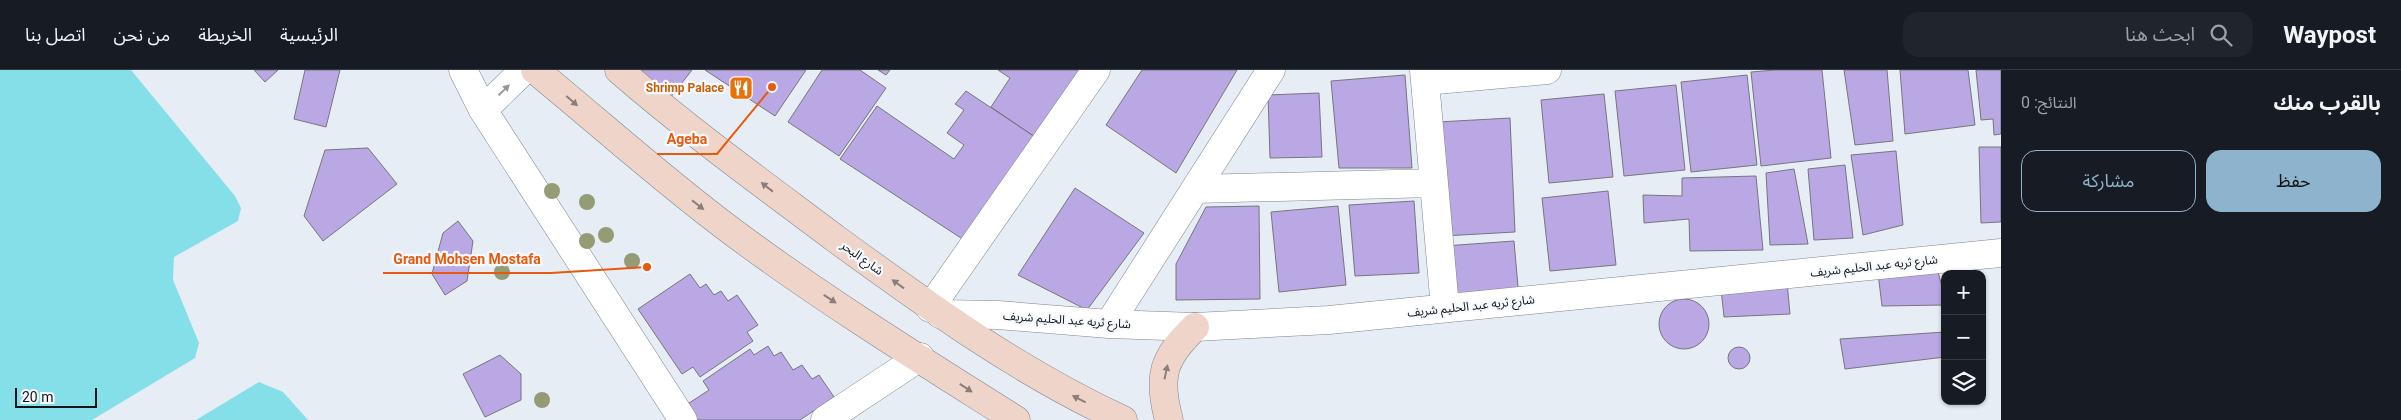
<!DOCTYPE html>
<html lang="ar">
<meta charset="utf-8">
<style>
body{margin:0;font-family:Roboto,"Noto Sans Arabic",sans-serif;background:#20242c;color:#f1f3f6;direction:rtl}
.controls{position:absolute;right:15px;bottom:15px;display:grid;overflow:hidden;border-radius:10px;box-shadow:0 1px 4px #0004}
.controls button{width:45px;height:45px;display:grid;place-items:center;padding:0;border:0;border-bottom:1px solid #363941;background:#171b24;color:#f1f3f6;font:25px sans-serif}
.scale{position:absolute;left:15px;bottom:12px;width:82px;box-sizing:border-box;padding-left:5px;border:2px solid #131518;border-top:0;font-size:14px;line-height:18px;white-space:nowrap;color:#131518;-webkit-text-stroke:4px #f6faff;paint-order:stroke}
.list{margin:0;padding:0;list-style:none}
h2{display:flex;justify-content:space-between;align-items:center;height:65px;margin:0;padding:0 20px;font-size:21px}
h2 small{font-size:16px;font-weight:400;color:#9ea1a6}
.actions{display:flex;gap:10px;padding:15px 20px}
.actions a{flex:1;padding:11px 0;border:1px solid #8db4cc;border-radius:15px;text-align:center;font-size:18px;color:#8db4cc}
.actions .main{background:#8db4cc;color:#111}
.icon{flex:none;width:28px;height:28px;fill:none;stroke:currentColor;stroke-width:2;stroke-linecap:round;stroke-linejoin:round}
.map{position:relative;flex:none;width:2001px;height:350px;overflow:hidden;direction:ltr}
header{display:flex;align-items:center;gap:30px;box-sizing:border-box;height:70px;padding:0 25px;background:#171b24;border-bottom:1px solid #363941}
header strong{font-size:24px}
nav{display:flex;gap:28px;margin-inline-start:auto;font-size:18px}
.search{width:350px;height:45px;background:#20242c;display:flex;align-items:center;gap:12px;box-sizing:border-box;padding:0 18px;border-radius:15px;color:#9ea1a6;font-size:19px}
main{display:flex}
aside{flex:1;background:#171b24}
.map>svg:first-child{display:block}
</style>
<header>
<strong>Waypost</strong>
<div class="search"><svg class="icon" aria-label="search" viewBox="0 0 24 24"><circle cx="10" cy="10" r="6"/><path d="M15 15l6 6"/></svg>ابحث هنا</div>
<nav><a>الرئيسية</a><a>الخريطة</a><a>من نحن</a><a>اتصل بنا</a></nav>
</header>
<main>
<aside>
<h2>بالقرب منك<small>النتائج: 0</small></h2>
<ul class="list">
</ul>
<div class="actions"><a class="main">حفظ</a><a>مشاركة</a></div>
</aside>
<div class="map">
<svg width="2001" height="350" viewBox="0 0 2001 350">
<rect width="100%" height="100%" fill="#e6edf5"/>
<path fill="#85dfe9" d="M0,0H131L235,126L241,138L238,151L174,187L173,210L199,273L195,288L92,350H0Z
M259,312L283,322L308,350H196Z"/>
<path fill="#baa8e5" stroke="#77757d" d="M254,0H278L265,12Z
M305,0H340L326,57L294,49Z
M633,0H692L670,28Z
M705,0H806L775,46Z
M822,0H860L886,18L839,86L788,52Z
M878,0H890L886,5Z
M998,0H1084L1038,69L991,37L1010,8Z
M1142,0H1237L1176,103L1106,55Z
M1775,0H1822L1831,88L1761,96L1751,2Z
M1844,0H1887L1893,71L1855,75Z
M1900,0H1968L1975,55L1905,64Z
M1976,0H2001V64L1994,65L1993,49L1981,50Z
M1405,5L1412,98H1339L1331,11Z
M1747,5L1757,95L1691,102L1681,12Z
M1676,15L1685,100L1624,106L1615,21Z
M966,21L1038,69L967,172L840,89L877,36L954,89L964,75L947,63L964,40L955,34Z
M1319,23L1322,87L1270,88L1268,25Z
M1604,24L1613,107L1549,113L1541,30Z
M1510,48L1515,162L1443,166L1438,52Z
M1979,77H2001V152L1981,153Z
M368,78L397,114L323,171L304,146L325,80Z
M1896,81L1903,155L1863,165L1851,85Z
M1845,95L1853,168L1814,170L1808,99Z
M1794,99L1808,174L1770,175L1766,103Z
M1756,106L1763,180L1690,181L1689,149L1644,153L1643,125L1682,126V108Z
M1075,118L1144,163L1087,240L1018,205Z
M1608,121L1616,195L1550,201L1542,128Z
M1414,131L1419,203L1355,206L1349,135Z
M1259,136L1260,229L1176,230V194L1206,137Z
M1338,136L1346,215L1279,222L1271,142Z
M458,151L473,171L467,211L445,225L432,204L443,163Z
M1514,171L1519,228L1449,234L1444,176Z
M1936,195L1945,227V235L1882,236L1878,203Z
M690,204L700,218L706,214L714,225L721,221L728,231L737,225L758,255L747,262L753,271L700,307L693,297L682,304L638,239Z
M1787,212L1790,244L1724,247L1721,219Z
M1659 254a25 25 0 1 1 50 0a25 25 0 1 1-50 0Z
M1945,262V287L1845,299L1840,269Z
M768,276L774,286L781,282L793,300L802,295L812,309L819,305L834,327L800,350H691L683,337L709,320L703,311L750,279L754,285Z
M1728 288a11 11 0 1 1 22 0a11 11 0 1 1-22 0Z
M500,285L521,304V330L485,347L463,304Z"/>
<g fill="none" stroke-linecap="round" stroke-linejoin="round">
<g stroke="#80868d" stroke-width="29">
<path id="street" d="M463,0L483,40L683,350
M1424,0L1445,238
M1425,11L1547,0
M483,40L524,0
M1196,119L1434,113
M930,238L1096,0
M940,244L998,245L1109,254L1195,257L1329,250L2001,183
M1109,254L1271,0
M825,350L920,287"/>
</g>
<g stroke="#80868d" stroke-width="29">
<path id="secondary" d="M535,0C601,54 665,112 734,163C824,230 921,290 1016,350
M619,0C688,60 763,114 836,169C928,236 1019,302 1123,350
M1169,350C1157,306 1163,288 1195,257"/>
</g>
<use href="#street" stroke="#fff" stroke-width="28"/>
<use href="#secondary" stroke="#efd4ca" stroke-width="28"/>
</g>
<g fill="#959b75">
<circle cx="552" cy="121" r="8"/>
<circle cx="587" cy="132" r="8"/>
<circle cx="606" cy="165" r="8"/>
<circle cx="587" cy="171" r="8"/>
<circle cx="632" cy="191" r="8"/>
<circle cx="502" cy="202" r="8"/>
<circle cx="542" cy="330" r="8"/>
</g>
<defs><path id="oneway-solid" d="M-6-.8H1V-3.2L6.5 0L1 3.2V.8H-6Z" transform="scale(1.25)"/></defs>
<use fill="#959697" href="#oneway-solid" transform="translate(504 20) rotate(-44)"/>
<g fill="#8c7e7a">
<use href="#oneway-solid" transform="translate(572 31) rotate(41)"/>
<use href="#oneway-solid" transform="translate(767 117) rotate(-142)"/>
<use href="#oneway-solid" transform="translate(698 135) rotate(38)"/>
<use href="#oneway-solid" transform="translate(898 214) rotate(-144)"/>
<use href="#oneway-solid" transform="translate(830 229) rotate(33)"/>
<use href="#oneway-solid" transform="translate(1166 302) rotate(-78)"/>
<use href="#oneway-solid" transform="translate(966 318) rotate(33)"/>
<use href="#oneway-solid" transform="translate(1079 329) rotate(-153)"/>
</g>
<defs>
<g id="restaurant-square" transform="scale(1.25)"><rect x="-9" y="-9" width="18" height="18" rx="4" fill="#e8710a" stroke="#f6faff"/><path d="M-5-6h1v4h1v-4h1v4h1v-4h1v5L-1.5 .5V6h-2V.5L-5-1ZM5-6V6H3V1.5H1.5Q1.5-4 5-6Z" fill="#fff"/></g>
</defs>
<g fill-rule="evenodd">
<use href="#restaurant-square" x="741" y="18"/>
</g>
<g text-anchor="middle" stroke-width="4.5" stroke-linejoin="round" paint-order="stroke">
<g font-size="12" font-weight="bold" fill="#c56008" stroke="#f6faff" text-anchor="end">
<text x="724" y="22">Shrimp Palace</text>
</g>
<g font-size="12" fill="#131518" stroke="#f6faff">
<text transform="translate(862 188) rotate(36)" y="4">شارع البحر</text>
<text transform="translate(1874 196) rotate(-6)" y="4">شارع ثريه عبد الحليم شريف</text>
<text transform="translate(1471 236) rotate(-6)" y="4">شارع ثريه عبد الحليم شريف</text>
<text transform="translate(1067 250) rotate(4)" y="4">شارع ثريه عبد الحليم شريف</text>
</g>
</g>
<path fill="none" stroke="#e8590c" stroke-width="2" d="M772 17L717 84H657M647 197L551 203H383"/>
<g fill="#e8590c" stroke="#f6faff" stroke-width="2">
<circle cx="772" cy="17" r="5"/>
<circle cx="647" cy="197" r="5"/>
</g>
<g font-size="14" text-anchor="middle" font-weight="bold" fill="#e8590c" stroke="#f6faff" stroke-width="4.5" stroke-linejoin="round" paint-order="stroke">
<text x="687" y="74">Ageba</text>
<text x="467" y="194">Grand Mohsen Mostafa</text>
</g>
</svg>
<div class="controls">
<button>+</button>
<button>−</button>
<button><svg class="icon" aria-label="layers" viewBox="0 0 24 24"><path d="M12 4l9 5-9 5-9-5zM3 14l9 5 9-5"/></svg></button>
</div>
<div class="scale">20 m</div>
</div>
</main>
